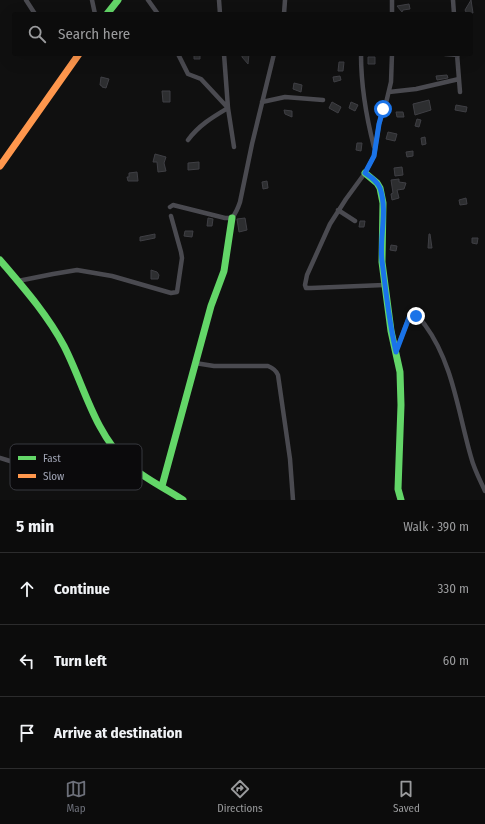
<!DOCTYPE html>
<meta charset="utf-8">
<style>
body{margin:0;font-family:"Fira Sans Condensed",sans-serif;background:#151515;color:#f1f3f6}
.stop{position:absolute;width:12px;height:12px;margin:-9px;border:3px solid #1a73e8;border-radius:50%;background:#fff}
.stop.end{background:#1a73e8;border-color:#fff;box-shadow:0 1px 4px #0008}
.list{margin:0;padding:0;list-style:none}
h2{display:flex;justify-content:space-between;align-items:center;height:52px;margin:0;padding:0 16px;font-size:17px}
h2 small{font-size:13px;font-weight:400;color:#9a9b9d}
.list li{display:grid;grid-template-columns:26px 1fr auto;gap:12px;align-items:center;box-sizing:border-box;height:72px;padding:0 16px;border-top:1px solid #2c2c2d}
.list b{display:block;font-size:15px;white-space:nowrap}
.list em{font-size:13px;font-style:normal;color:#9a9b9d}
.icon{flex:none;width:22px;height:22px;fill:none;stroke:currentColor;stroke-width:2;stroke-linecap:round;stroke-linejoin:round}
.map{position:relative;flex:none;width:485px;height:500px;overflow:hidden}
.search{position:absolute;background:#0c0c0c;box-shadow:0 4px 16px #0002;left:12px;right:12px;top:12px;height:44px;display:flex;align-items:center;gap:10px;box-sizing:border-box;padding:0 14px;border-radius:4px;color:#9a9b9d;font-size:15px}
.sheet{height:268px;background:#0c0c0c}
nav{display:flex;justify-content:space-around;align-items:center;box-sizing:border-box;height:56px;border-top:1px solid #2c2c2d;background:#0c0c0c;font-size:11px;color:#9a9b9d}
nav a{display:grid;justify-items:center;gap:2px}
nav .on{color:#6d707a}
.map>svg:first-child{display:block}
</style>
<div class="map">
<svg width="485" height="500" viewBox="0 0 485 500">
<rect width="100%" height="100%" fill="#101010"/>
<path fill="#2d2e30" stroke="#3f3f44" d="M471,0L473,13L467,14L465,10Z
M409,4L410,9L403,10L402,12L397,6Z
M194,54H200V59H194Z
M242,54H249L248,64L242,57Z
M368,57H375V64H368Z
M339,62H344L343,71H338Z
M447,75L448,78L437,80L436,76Z
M340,76L341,80L334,82L333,77Z
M101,77L109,79L106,88L102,87V86L100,85Z
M294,83L302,85L301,92L293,89Z
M162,91H170V102H163Z
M429,100L431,110L415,115L413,104Z
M332,102L341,107L338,113L329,108Z
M351,102L358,105L355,111L349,108Z
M456,105L467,107L466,112L455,110Z
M284,110L292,111V117L285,114Z
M396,112H403L404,117H397Z
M417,119L421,120L419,127L415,126Z
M388,132L397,134L395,141L386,139Z
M425,137L426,144L422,145L421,138Z
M357,143H362L361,151L356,150Z
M413,151V156L407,157L406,152Z
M155,154L166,157L164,163L166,171L158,172L157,162H153Z
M199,162V169L188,170V163Z
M402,167L403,175L395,176L394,168Z
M137,172L138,181H128L127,177H129V173Z
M399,179V182L406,183L404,189L397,190L399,198L392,200L391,194L393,193L391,180Z
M267,181L268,188L263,189L262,182Z
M466,198L467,204L460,205L459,200Z
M208,218L213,219L212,226H207Z
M245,218L247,230L239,232L237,219Z
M360,221H365L364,227H359Z
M185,231H193L192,237L184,236Z
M155,234V238L140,241V237Z
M429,234H430L432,248H428Z
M472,238H478L477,244L472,243Z
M391,245L397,246L396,251L390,250Z
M151,270L157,272L159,275L158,279H151Z"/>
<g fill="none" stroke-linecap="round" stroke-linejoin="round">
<path stroke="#4a4a50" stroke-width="4.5" d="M26,0L35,14
M92,0L95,14
M148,0L158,14
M219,0L220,14
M392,0V14
M453,0L454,14
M284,14L285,0
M178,54L188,74L201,79L228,108C213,117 199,125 188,140
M224,54L228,108L234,147
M361,54C361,86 366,116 374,147
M445,54L458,55
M457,54L460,92
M389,92L416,89L459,79
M262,102L285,97L323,100
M170,207L173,205L225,218H232C236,213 238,208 240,202L252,144L274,54
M338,210L355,221
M18,281L53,274L77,270L112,276L171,293L177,292L182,258L181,252L171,216
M384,285L311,288H306L305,285L307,275L330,224L346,199L365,173L374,156L379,124L386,103L391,82L392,54
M396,351L410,315L412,313C418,315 421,320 425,325C453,363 458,412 471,457C474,469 480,480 485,491
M195,363L214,366H268C273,368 276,370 278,375L290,459L293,500
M0,458L10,461"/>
<path stroke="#63d668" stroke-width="7" d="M107,14L118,0
M365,173L377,183L380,188L383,203L382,262L391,331L400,372L401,405L398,489L401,500
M0,260C23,287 47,314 64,346C84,385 94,432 127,463C143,478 165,488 183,500
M162,486L211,306L224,271L232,218"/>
<path stroke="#ff974d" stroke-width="7" d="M0,166L79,54"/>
</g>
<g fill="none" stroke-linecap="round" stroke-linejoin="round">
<path stroke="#1a73e8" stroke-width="5" d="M383,109L379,124L374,156L365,173C371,177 377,181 380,188C388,211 379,238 382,261C386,292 389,322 396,352L410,315L412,313L416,316"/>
</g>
<rect x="10" y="444" width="132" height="46" rx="6" fill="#0b0a0c" stroke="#37383e" stroke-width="1"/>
<rect x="18" y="456" width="18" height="4" fill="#63d668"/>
<rect x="18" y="474" width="18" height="4" fill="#ff974d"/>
<g font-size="11" fill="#9fa3b3">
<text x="43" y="462">Fast</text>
<text x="43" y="480">Slow</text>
</g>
</svg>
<div class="stop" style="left:383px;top:109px"></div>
<div class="stop end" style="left:416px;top:316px"></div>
<div class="search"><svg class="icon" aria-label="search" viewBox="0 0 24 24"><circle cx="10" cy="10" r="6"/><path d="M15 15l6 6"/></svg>Search here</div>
</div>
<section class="sheet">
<h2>5 min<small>Walk · 390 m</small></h2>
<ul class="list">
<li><svg class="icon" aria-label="ahead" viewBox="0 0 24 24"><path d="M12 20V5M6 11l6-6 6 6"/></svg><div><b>Continue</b></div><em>330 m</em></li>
<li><svg class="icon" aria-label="left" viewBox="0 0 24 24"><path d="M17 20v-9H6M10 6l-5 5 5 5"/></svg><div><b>Turn left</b></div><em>60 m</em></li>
<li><svg class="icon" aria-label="arrive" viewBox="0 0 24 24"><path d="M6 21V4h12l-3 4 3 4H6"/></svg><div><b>Arrive at destination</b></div></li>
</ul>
</section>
<nav>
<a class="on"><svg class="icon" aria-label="map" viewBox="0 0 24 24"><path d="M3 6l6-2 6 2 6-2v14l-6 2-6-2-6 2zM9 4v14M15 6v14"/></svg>Map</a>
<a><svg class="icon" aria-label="directions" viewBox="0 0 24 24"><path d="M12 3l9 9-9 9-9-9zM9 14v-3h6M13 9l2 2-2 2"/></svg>Directions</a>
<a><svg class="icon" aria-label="saved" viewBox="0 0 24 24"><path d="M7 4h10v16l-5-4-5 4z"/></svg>Saved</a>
</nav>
